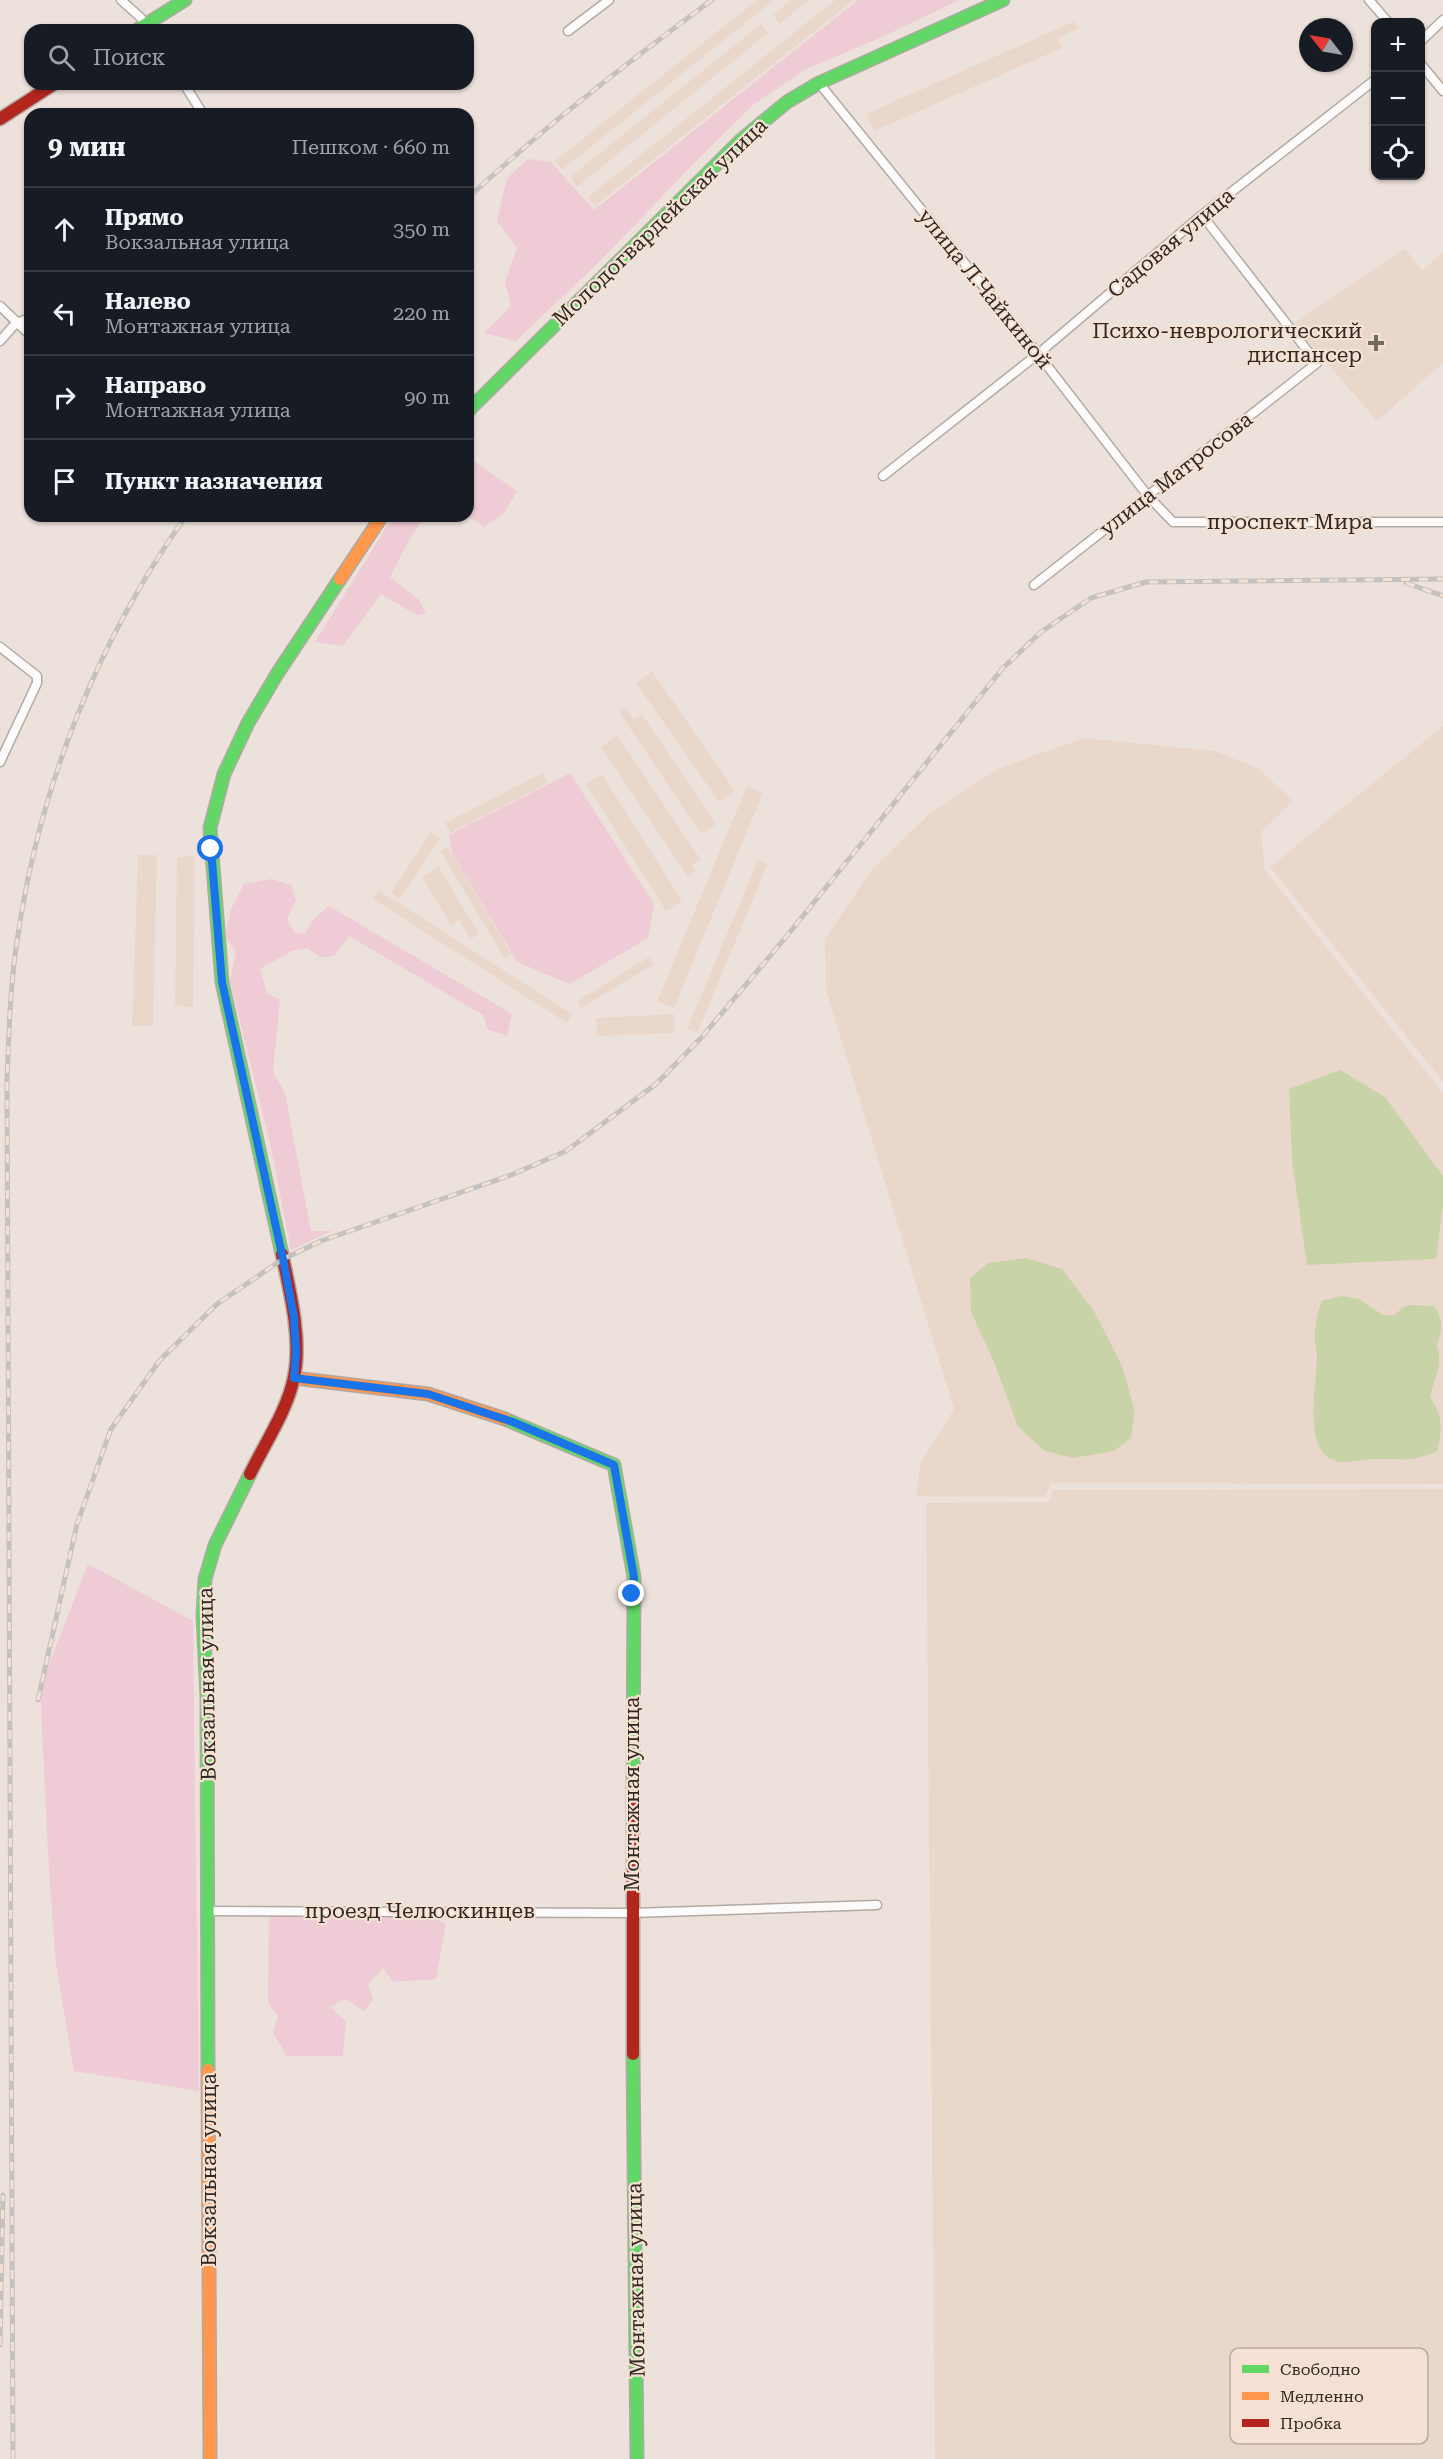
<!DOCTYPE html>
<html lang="ru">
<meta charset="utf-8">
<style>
body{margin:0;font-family:"Roboto Serif",serif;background:#20242c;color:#f1f3f6}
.controls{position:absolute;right:18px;top:18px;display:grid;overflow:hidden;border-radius:12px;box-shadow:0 2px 4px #0004}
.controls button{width:54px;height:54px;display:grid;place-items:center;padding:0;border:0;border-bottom:2px solid #363941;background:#171b24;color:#f1f3f6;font:30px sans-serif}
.compass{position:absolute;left:1299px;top:18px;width:54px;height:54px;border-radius:50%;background:#171b24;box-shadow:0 2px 4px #0004;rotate:301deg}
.stop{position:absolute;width:18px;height:18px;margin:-14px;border:4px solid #1a73e8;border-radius:50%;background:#fff}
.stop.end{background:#1a73e8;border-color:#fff;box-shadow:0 2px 6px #0008}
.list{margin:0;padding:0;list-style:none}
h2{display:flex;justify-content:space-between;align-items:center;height:78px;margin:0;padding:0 24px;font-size:26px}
h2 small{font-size:20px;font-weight:400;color:#9ea1a6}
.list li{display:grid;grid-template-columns:39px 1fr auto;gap:18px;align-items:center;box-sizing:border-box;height:84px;padding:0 24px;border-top:2px solid #363941}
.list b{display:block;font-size:22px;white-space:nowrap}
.list p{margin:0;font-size:20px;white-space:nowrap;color:#9ea1a6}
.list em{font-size:20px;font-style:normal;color:#9ea1a6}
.icon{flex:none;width:33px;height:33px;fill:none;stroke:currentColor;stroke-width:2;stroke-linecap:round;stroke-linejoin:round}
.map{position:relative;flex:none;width:1443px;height:2459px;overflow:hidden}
.search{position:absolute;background:#171b24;box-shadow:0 2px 4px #0004;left:24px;top:24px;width:450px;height:66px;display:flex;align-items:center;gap:15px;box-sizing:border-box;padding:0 21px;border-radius:18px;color:#9ea1a6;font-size:22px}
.panel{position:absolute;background:#171b24;box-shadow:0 2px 4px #0004;left:24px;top:108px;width:450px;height:414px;border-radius:18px}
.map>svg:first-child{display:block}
</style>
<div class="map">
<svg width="1443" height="2459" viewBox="0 0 1443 2459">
<rect width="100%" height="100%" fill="#ede2db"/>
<path fill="#ead7cc" d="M757,0H774L562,170L555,161Z
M791,0H809L780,24L773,15Z
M835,0H854L595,206L588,197Z
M1075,21L1078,29L1058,38L1062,48L874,131L866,114Z
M761,24L768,33L577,187L570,177Z
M1405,249L1422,270L1443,253V363L1377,421L1293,324Z
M652,671L735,791L719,802L636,683Z
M625,707L634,719L642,714L716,824L701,834L619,712Z
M1443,726V1082L1270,867Z
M617,735L701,860L692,866L696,871L688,877L601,747Z
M1084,738L1215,751L1259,769L1293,801L1261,832L1265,870L1443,1093V1484L1051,1483L1045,1497L916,1496L920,1464L954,1409L826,990L825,939L870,872L928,815L999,768Z
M543,773L548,783L451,833L445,823Z
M602,774L682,901L666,911L586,784Z
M747,786L763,793L674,1008L657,1001Z
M431,832L440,838L400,899L391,893Z
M448,847L511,954L504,958L440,851Z
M138,855H157L153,1026H132Z
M195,856L193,1008L175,1005L177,857Z
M758,860L768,864L697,1033L687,1029Z
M439,867L479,934L471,939L459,920L451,925L422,877Z
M378,890L572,1014L567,1023L373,899Z
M649,957L653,965L581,1008L577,1001Z
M674,1014L675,1033L597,1036L596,1018Z
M1443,1489V2459H935L926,1503L1049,1502L1052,1490Z"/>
<path fill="#eecbd5" d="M858,0H959L878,39L806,69L753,105L700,157L600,261L516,341L484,333L511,306L505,282L517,248L497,221L507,178L528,159L551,162L594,210Z
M468,457L517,491L504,513L484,527L468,515Z
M393,516H425L409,540L390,577L419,600L426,613L416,615L381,594L343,646L315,642Z
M570,773L654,904L648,938L570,984L517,962L452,853L449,835Z
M271,879L291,885L296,901L287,918L294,932L305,934L312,921L329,906L512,1014L507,1036L488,1030L483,1015L349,936L334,956L320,957L307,948L292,951L260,969L267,993L280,1000L273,1072L285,1093L311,1231H332L291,1250L271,1148L230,981L236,952L225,936L231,909L244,884Z
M88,1564L193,1621L199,2091L74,2071L56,1964L49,1873L40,1687Z
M269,1916H431L446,1924L436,1979L393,1982L383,1968L368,1985L373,2000L364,2011L346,1999L330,2007L346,2021L343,2056H287L273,2033L278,2016L268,2003Z"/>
<path fill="#c9d3a8" d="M1340,1070L1385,1097L1443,1176V1206L1436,1259L1307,1265L1292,1160L1289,1089Z
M1026,1258L1062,1269L1094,1311L1122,1366L1135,1412L1131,1438L1114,1451L1073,1458L1045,1451L1018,1427L994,1362L971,1312L970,1278L988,1263Z
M1341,1296L1359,1299L1383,1315H1394L1405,1306L1413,1305L1434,1306C1443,1319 1443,1329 1437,1345C1443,1367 1435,1375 1430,1397C1443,1416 1443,1429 1437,1451C1410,1463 1402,1459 1374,1459C1361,1459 1345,1465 1333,1460C1303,1449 1316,1384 1317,1360C1317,1354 1316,1348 1315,1342C1314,1328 1317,1314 1322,1301Z"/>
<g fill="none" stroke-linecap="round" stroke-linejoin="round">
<g stroke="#b1a9a3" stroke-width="11">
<path id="street" d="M121,0L140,17L150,30
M1369,0L1388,22
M568,31L609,0
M1420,42L1443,20
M1420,63L1443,91
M819,83L1038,354L1148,496L1173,522H1443
M184,84L203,114
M0,306L30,335
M0,341L16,323L30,318
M883,476L1038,354L1202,215L1376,79
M1034,585L1317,363L1202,215
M0,647L37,676V683L0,762
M208,1911L632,1913L877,1905"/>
</g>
<g stroke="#b1a9a3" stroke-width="15">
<path id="fast" d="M137,30L185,0
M468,411L741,140L787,102L819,83L1003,0
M282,1254L222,982L210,828L224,774L248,723L277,674L340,579
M505,1419L614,1465L634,1577L633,1802
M633,2054L637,2459
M208,2070L207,1696L203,1616L205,1579L215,1545L250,1474"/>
</g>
<g stroke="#b1a9a3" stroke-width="15">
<path id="slow" d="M340,579L382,516
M294,1378L428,1394L505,1419
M208,2070L210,2459"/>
</g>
<g stroke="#b1a9a3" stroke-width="15">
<path id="jam" d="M0,119L54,84
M250,1474C264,1445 288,1409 294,1377C302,1339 290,1292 282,1254
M633,1802V2054"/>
</g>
<use href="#street" stroke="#fcfbfa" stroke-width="8"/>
<use href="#fast" stroke="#63d668" stroke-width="12"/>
<use href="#slow" stroke="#ff974d" stroke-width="12"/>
<use href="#jam" stroke="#b3261e" stroke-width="12"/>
<g stroke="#c4c1bf" stroke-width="5">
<path id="rail" d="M468,198C545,126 627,63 712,0
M1406,583L1443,596
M38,1700L77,1524L111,1429L160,1360L217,1304L283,1259L321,1241L511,1175L566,1151L656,1084L701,1038L786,937L1003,668L1041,632L1091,598L1146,582L1443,579
M0,2345L3,2195
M13,2459L7,1081C9,1032 10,983 18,935C40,785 98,640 186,516"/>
</g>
<use href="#rail" stroke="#f4e1d4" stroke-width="3" stroke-dasharray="9" stroke-linecap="butt"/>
</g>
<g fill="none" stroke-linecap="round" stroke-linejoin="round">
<path stroke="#1a73e8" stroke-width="8" d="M211,849L222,982L283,1259L294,1317L296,1353L294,1378L428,1394L513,1422L614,1465L634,1577L632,1594"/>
</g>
<path fill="#726963" stroke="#f4e1d4" stroke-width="2" d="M1373 334h6v6h6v6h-6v6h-6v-6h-6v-6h6z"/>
<g text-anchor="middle" stroke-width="4.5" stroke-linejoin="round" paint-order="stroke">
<g font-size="21" fill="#2f2823" stroke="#f4e1d4">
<text transform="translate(660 222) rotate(-44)" y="7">Молодогвардейская улица</text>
<text transform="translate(1171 243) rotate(-40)" y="7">Садовая улица</text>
<text transform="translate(985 289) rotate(51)" y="7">улица Л.Чайкиной</text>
<text transform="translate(1176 474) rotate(-38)" y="7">улица Матросова</text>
<text x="1290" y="529">проспект Мира</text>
<text transform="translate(207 1684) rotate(-91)" y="7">Вокзальная улица</text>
<text transform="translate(632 1794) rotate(-90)" y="7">Монтажная улица</text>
<text x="420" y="1918">проезд Челюскинцев</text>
<text transform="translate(209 2170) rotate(-90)" y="7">Вокзальная улица</text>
<text transform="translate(636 2280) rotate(-91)" y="7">Монтажная улица</text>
</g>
<g font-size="21" fill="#2f2823" stroke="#f4e1d4" text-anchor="end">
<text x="1362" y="338">Психо-неврологический<tspan x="1362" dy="24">диспансер</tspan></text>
</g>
</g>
<rect x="1230" y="2348" width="198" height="96" rx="9" fill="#f4e1d4" stroke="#b9aa9f" stroke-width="1.5"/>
<rect x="1242" y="2365" width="27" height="8" fill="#63d668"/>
<rect x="1242" y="2392" width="27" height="8" fill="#ff974d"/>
<rect x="1242" y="2419" width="27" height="8" fill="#b3261e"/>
<g font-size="16" fill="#2f2823">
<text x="1280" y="2375">Свободно</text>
<text x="1280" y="2402">Медленно</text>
<text x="1280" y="2429">Пробка</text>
</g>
</svg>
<div class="controls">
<button>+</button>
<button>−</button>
<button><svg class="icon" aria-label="locate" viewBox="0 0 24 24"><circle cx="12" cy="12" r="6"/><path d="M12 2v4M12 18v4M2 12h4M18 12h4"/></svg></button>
</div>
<svg class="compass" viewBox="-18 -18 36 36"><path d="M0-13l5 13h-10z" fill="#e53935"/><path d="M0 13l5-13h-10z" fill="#9ea1a6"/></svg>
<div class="stop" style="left:211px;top:849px"></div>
<div class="stop end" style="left:632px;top:1594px"></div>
<div class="search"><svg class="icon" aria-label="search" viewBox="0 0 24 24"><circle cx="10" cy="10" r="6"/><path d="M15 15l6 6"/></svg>Поиск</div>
<section class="panel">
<h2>9 мин<small>Пешком · 660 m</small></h2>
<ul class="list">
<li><svg class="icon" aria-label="ahead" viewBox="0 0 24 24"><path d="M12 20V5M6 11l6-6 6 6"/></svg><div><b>Прямо</b><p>Вокзальная улица</p></div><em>350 m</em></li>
<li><svg class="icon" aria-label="left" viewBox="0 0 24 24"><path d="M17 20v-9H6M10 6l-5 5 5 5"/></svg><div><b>Налево</b><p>Монтажная улица</p></div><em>220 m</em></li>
<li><svg class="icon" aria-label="right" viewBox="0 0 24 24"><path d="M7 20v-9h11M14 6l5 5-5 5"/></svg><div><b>Направо</b><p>Монтажная улица</p></div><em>90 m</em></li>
<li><svg class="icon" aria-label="arrive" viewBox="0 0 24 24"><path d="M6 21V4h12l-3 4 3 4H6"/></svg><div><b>Пункт назначения</b></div></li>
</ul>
</section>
</div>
